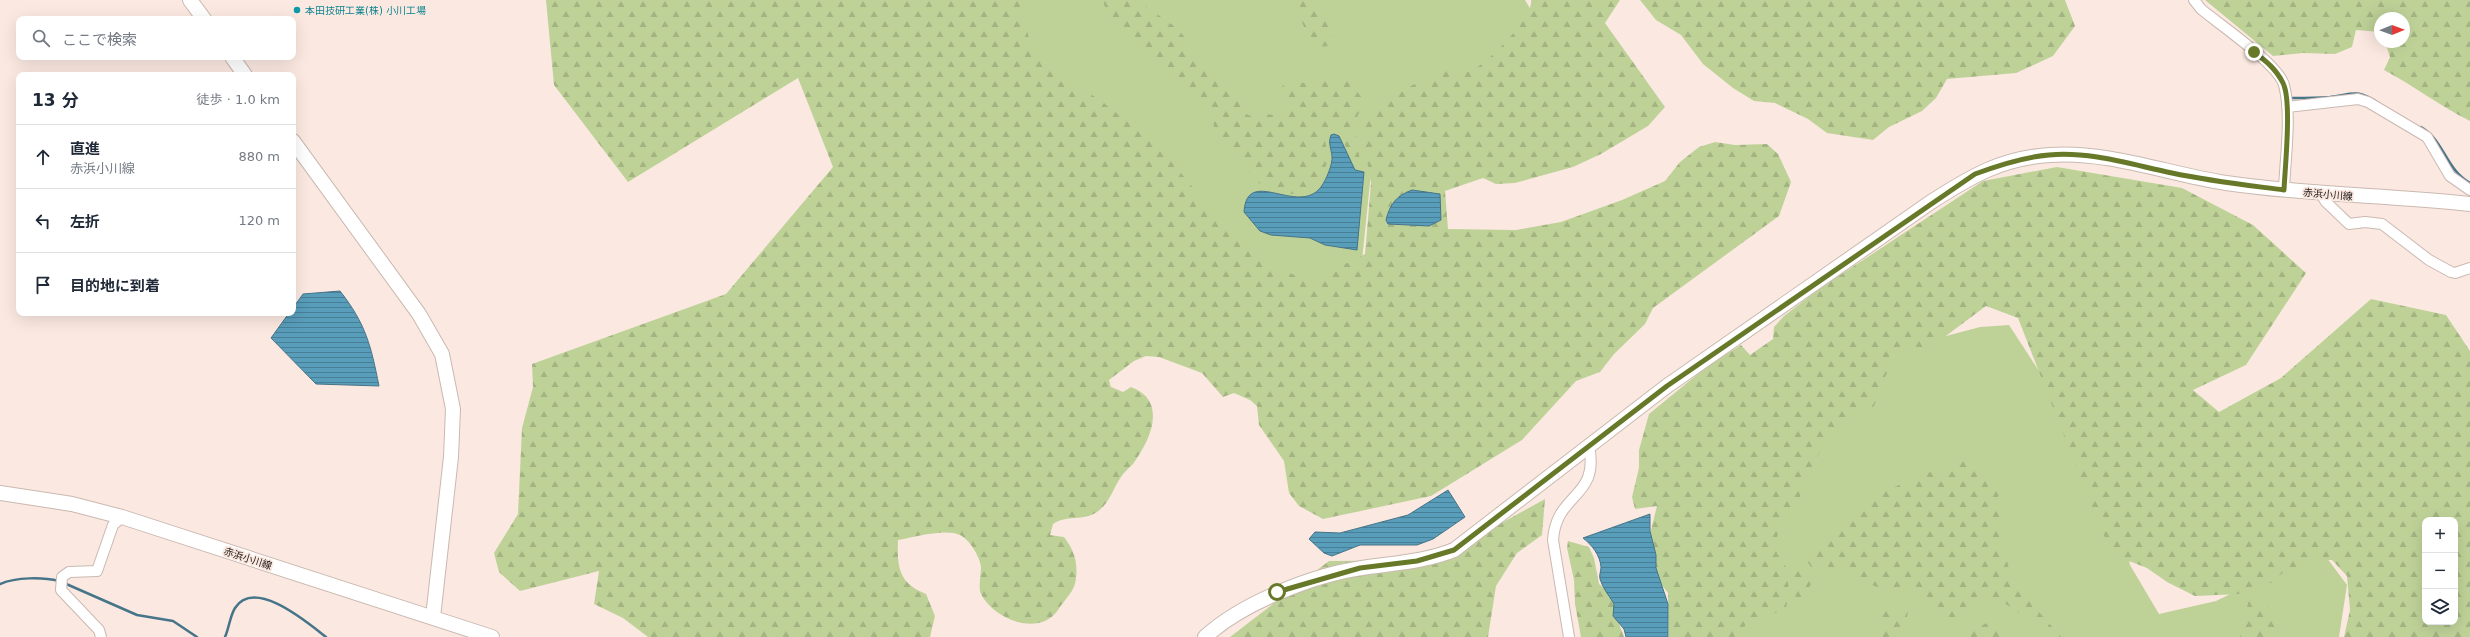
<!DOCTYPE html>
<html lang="ja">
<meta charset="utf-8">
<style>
body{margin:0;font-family:"DejaVu Sans","Noto Sans JP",sans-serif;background:#f2f2f3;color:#1f2937}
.controls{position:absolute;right:12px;bottom:12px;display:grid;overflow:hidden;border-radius:8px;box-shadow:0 4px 16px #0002}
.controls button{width:36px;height:36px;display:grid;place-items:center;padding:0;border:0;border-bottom:1px solid #e0e1e3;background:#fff;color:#1f2937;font:20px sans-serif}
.compass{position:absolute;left:2374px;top:12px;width:36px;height:36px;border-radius:50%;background:#fff;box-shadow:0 4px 16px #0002;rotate:89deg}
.stop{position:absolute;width:12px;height:12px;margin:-9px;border:3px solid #677929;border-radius:50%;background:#fff}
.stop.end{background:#677929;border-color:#fff;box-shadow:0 1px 4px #0008}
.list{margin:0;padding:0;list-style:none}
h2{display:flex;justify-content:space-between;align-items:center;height:52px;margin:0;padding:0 16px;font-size:17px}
h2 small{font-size:13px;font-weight:400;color:#747a83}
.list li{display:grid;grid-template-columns:26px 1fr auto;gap:12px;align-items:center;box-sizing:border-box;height:64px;padding:0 16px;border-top:1px solid #e0e1e3}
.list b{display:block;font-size:15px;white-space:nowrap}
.list p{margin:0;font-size:13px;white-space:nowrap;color:#747a83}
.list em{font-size:13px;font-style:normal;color:#747a83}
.icon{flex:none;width:22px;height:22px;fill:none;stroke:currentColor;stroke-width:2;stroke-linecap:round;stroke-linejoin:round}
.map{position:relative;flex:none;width:2470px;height:637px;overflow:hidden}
.search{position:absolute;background:#fff;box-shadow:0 4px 16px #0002;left:16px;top:16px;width:280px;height:44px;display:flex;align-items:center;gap:10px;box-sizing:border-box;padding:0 14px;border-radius:8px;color:#747a83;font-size:15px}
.panel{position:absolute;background:#fff;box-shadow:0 4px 16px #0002;left:16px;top:72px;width:280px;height:244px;border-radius:8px}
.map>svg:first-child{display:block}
</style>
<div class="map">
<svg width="2470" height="637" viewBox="0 0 2470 637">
<defs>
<pattern id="forest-firs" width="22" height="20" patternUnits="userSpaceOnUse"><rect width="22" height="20" fill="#bed298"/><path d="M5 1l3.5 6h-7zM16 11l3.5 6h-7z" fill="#a3b382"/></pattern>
<pattern id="water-rules" width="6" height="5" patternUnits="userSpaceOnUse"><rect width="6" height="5" fill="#589dba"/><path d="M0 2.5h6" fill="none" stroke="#487f96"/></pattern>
</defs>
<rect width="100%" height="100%" fill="#fbe9e1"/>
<path fill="#bed298" d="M999,0H1525L1536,18L1508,54L1373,154L1361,270L1322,290L1251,261L1011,61Z
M2009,325L2118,492L2130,565L2159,614L2216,601L2321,550L2347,585L2339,637H1706L1799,466L1901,348L1980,327Z"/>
<path fill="url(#forest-firs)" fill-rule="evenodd" d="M546,0H1020L1033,55L1104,103L1160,148L1195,190L1259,259L1319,286L1345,264L1365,254L1371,183L1361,129C1364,123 1367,115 1372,111C1389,98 1424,77 1444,71C1453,68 1463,74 1471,71C1487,64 1534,17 1531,0H1620L1605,23L1665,107L1648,126L1601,154L1573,167L1515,183L1496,184L1483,178L1445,191L1448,229L1516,230L1561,222L1622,200L1665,181L1680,162L1699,147L1715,142L1735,145L1767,144L1778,154L1791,182L1779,216L1653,308L1645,324L1614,354L1600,372L1576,381L1522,440L1431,496L1323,519L1299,506L1289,493L1284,461L1259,425L1257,406L1250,400L1234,393L1223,397L1202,373L1159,357L1146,356L1134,361L1109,380L1111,387L1123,392L1131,387C1168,401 1151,439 1133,464C1129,468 1124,472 1121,477C1112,490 1110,503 1097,512C1084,521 1066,515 1053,524L1050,535L1064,537C1074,550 1078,562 1076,579C1075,591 1064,600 1058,610C1040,637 994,620 981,594C978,587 981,575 981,567C980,557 970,540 960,535C947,528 913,537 898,540C897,568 899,583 926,594L935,616L930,637H648L623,618L594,604L599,571L520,591L499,572L494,553L518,514L522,428L533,387L532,364L726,294L833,167L798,78L628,182L554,85Z
M1102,0H1141L1147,7L1174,26L1183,35L1197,59L1204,67L1223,78L1232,92L1246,103L1244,113L1253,117L1262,113L1278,116L1289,108V95L1282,86L1288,82L1308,83L1343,77L1349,81L1365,102L1358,115L1354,128L1360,160L1354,162L1337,131H1330L1325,138L1328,161L1316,187L1305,194H1291L1270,190L1258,182L1237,160L1214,129L1212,107L1198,103L1162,61L1125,33L1109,16Z
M1285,0H1305L1325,21L1337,43L1331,46L1310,47C1307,33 1299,8 1285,0Z
M1640,0H2065L2075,26L2053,56L2016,73L1947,79L1936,98L1922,111L1889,127L1873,140L1827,133L1808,119L1775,103L1754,101L1733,88L1703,64L1681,35L1656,20Z
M2205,0H2470V121C2440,106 2414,86 2384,70L2390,57L2385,42H2404V18H2380V32L2356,30L2352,47L2335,54L2303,53L2273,56Z
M2057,167L2182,188L2253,225L2306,273L2246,365L2193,390L2219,412L2281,378L2371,299L2446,315L2470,351V637H2344L2350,610L2347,576L2332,560H2317L2286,570L2271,583L2240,594L2195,596L2167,582L2147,568L2119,557L2110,547L2100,528L2018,318L1986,306L1923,353L1910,350L1893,357L1874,406L1835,428L1822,447L1801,489L1799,504L1779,526L1777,539V554C1792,567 1789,591 1786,609L1747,624L1734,637H1669L1668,593L1658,580L1649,538L1657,506L1635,509L1632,497L1639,468V450L1649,414L1710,364L1741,345L1750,355L1773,339L1774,327L1784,316L1819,289L1983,181ZM2425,520H2455V622H2425Z
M1960,460L1994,477L2002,487L1997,499L2002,540L2010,573L2019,589L2061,637C2033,637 2014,592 1976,599L1968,617L1959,624L1934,609L1920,592L1909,588H1880L1864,582L1850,571L1813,569L1808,563L1807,554L1883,490L1897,486L1919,471C1936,474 1948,472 1960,460Z
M1545,499L1542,535L1517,553L1496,586L1488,637H1230L1329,561L1450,560L1498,525Z
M1568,541L1589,547L1594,558L1599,584L1616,597L1615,613L1624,637H1581L1575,604L1574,580L1567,548Z
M1795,561L1812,583L1800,600H1796L1791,565Z
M2259,598L2268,606L2278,623L2274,637H2240L2249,599Z
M1885,603L1908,612L1905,626L1897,637H1879Z
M1995,620L2004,634L2009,637H1963C1968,632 1987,622 1995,620Z"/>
<path fill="url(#water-rules)" stroke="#467488" d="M1334,134L1339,136L1355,170L1364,172L1357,250L1325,245L1310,238L1271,235L1260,231L1244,212C1247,165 1298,217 1321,187C1326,180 1333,164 1332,156C1331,148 1328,143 1331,135Z
M1412,190L1440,194L1441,220L1429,226L1388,224L1386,220C1390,204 1396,196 1412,190Z
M340,291C366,324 371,346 379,386L316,384L271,338L289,313H293V308L303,294Z
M1448,490L1465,517L1433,539L1417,545H1360L1332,556L1324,553L1309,539L1315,532L1340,533L1408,515Z
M1650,514V531L1656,555V568L1668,604V637H1626L1624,629L1613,616L1614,604C1609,595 1603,589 1600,579C1599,575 1601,571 1601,567C1600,555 1592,545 1583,538Z"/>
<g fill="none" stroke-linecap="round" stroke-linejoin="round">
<path stroke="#467488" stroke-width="2.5" d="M2292,98C2304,98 2317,98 2330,97C2354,94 2356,88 2380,104
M2421,127C2444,140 2446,170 2470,183
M64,583L137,615L173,621L197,637
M0,584C16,577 43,577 59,581
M225,637C229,628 230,616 235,608C255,577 309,624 326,637"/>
<g stroke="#cab9b1" stroke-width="12">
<path id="street" d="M2194,0L2201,9C2220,25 2278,64 2284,85C2292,115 2285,159 2284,190
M2287,107L2358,99L2368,102L2427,137L2450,176L2470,190
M2321,194L2326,202L2349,224L2365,222L2382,224L2429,260L2451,272L2455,273L2470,268
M101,637L99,630L61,590L62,577L69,572L97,571L113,525L122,517
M1569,637L1553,540C1556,492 1600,499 1589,446"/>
</g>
<g stroke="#cab9b1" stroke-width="16">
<path id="secondary" d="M190,0L204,19
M232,57L245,75
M293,141L419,314L442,354L453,409L451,457L433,617
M0,493L72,504L122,517L492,637
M1205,637C1242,603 1313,575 1362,568C1394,563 1424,562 1454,550L1667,386L1931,202C1970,177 2001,158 2050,155C2109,151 2168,174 2226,183C2307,195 2389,195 2470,204"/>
</g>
<use href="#street" stroke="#fff" stroke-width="10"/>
<use href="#secondary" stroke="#fff" stroke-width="14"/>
</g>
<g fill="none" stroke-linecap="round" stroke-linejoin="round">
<path stroke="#677929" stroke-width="5" d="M1277,592L1360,568L1417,561L1454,550L1667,386L1975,174C1999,165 2023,157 2049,155C2090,151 2133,165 2172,173C2209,181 2246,185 2284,190C2285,167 2292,101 2283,83C2276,69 2266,61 2254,52"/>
</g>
<circle fill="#0f9aa8" stroke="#fbe9e1" stroke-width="1.5" cx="297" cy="10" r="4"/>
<g text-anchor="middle" stroke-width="3.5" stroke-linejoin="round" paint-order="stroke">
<g font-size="10" fill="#0d838f" stroke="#fbe9e1" text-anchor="start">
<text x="305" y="14">本田技研工業(株) 小川工場</text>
</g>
<g font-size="10" fill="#1b1512" stroke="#fbe9e1">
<text transform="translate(2328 194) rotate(5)" y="4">赤浜小川線</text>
<text transform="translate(248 558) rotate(18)" y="4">赤浜小川線</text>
</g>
</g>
</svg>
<div class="controls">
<button>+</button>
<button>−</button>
<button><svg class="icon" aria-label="layers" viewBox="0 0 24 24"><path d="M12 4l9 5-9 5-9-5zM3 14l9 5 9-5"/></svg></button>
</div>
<svg class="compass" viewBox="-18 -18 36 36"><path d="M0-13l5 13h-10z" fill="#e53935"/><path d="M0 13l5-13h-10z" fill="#747a83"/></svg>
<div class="stop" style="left:1277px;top:592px"></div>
<div class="stop end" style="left:2254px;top:52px"></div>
<div class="search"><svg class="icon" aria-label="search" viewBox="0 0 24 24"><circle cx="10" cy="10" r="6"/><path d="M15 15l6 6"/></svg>ここで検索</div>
<section class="panel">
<h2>13 分<small>徒歩 · 1.0 km</small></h2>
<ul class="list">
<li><svg class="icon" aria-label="ahead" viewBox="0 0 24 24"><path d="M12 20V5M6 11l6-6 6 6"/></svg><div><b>直進</b><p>赤浜小川線</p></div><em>880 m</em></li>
<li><svg class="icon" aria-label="left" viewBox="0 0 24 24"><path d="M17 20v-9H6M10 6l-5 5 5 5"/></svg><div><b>左折</b></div><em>120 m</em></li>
<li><svg class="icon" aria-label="arrive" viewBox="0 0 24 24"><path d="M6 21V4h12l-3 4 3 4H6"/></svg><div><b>目的地に到着</b></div></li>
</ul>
</section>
</div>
